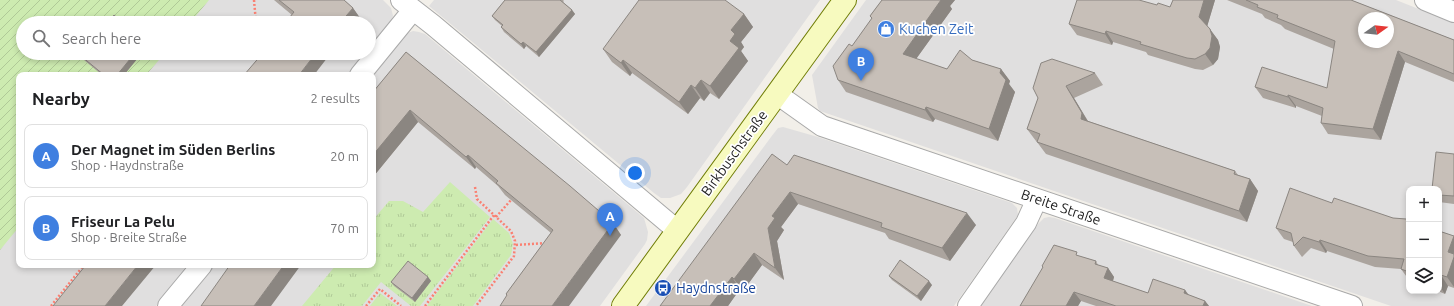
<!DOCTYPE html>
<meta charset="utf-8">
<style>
body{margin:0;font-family:Ubuntu,sans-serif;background:#f2f2f2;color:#202124}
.controls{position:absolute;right:12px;bottom:12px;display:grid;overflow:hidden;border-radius:8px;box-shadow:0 2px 6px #0003}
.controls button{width:36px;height:36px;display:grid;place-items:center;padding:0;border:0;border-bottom:1px solid #e0e0e0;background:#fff;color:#202124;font:20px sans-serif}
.compass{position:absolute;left:1358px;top:12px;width:36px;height:36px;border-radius:50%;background:#fff;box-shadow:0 2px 6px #0003;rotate:75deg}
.you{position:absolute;left:635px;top:173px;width:14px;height:14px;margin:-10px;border:3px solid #fff;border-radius:50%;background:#1a73e8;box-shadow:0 0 0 6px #1a73e833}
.badge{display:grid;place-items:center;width:26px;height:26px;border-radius:50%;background:#111827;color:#fff;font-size:13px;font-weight:700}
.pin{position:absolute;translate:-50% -33px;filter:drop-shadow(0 1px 2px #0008)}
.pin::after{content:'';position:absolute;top:21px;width:14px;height:12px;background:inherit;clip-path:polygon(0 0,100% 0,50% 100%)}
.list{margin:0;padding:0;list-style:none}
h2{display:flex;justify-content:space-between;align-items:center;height:52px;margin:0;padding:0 16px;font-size:17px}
h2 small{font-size:13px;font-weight:400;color:#757577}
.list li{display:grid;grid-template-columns:26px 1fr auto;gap:12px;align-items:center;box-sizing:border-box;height:64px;margin:0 8px 8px;padding:0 8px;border:1px solid #e0e0e0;border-radius:8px}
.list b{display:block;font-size:15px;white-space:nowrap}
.list p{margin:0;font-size:13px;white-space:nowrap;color:#757577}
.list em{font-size:13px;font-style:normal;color:#757577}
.icon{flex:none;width:22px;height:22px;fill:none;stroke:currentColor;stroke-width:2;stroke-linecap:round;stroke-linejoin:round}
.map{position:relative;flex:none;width:1454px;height:306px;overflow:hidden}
.search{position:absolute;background:#fff;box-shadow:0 2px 6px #0003;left:16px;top:16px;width:360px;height:44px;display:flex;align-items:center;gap:10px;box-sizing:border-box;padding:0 14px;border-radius:22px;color:#757577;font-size:15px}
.panel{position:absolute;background:#fff;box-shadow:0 2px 6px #0003;left:16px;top:72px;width:360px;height:196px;border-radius:8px}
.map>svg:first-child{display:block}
</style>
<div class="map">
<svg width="1454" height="306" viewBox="0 0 1454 306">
<defs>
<pattern id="grass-tufts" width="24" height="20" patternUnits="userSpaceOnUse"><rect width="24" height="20" fill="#cdebb0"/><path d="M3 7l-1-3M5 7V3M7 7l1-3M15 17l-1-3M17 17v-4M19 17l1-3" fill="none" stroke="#b0c997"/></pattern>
<pattern id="garden-furrows" width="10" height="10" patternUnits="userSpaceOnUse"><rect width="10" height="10" fill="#cdebb0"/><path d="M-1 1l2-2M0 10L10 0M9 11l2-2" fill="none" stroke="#b0c997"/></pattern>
</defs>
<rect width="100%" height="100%" fill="#f2efe9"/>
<path fill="#e0dfdf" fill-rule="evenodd" d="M0,0H383L391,8L393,16L390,25L369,51V23H23V53H367L349,75H19V265H191L156,306H0Z
M434,0H820L687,187L681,194L670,198H661L654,193L429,6Z
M866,0H1396L1454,23V306H1391L820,111L818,108L812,75ZM1364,18H1388V42H1364ZM1409,189H1439V291H1409Z
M413,31L419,32L425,34L644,218L648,232L647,240L645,244L600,306H178L212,265H373V75H371L405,34Z
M783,127L818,137L1012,203L1017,208L1018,215L954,306H646L771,137L778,128Z
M1049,217L1055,218L1312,306H980L1038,224L1044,218Z"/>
<path fill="url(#grass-tufts)" d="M450,182L490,217L420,306H411L381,282L362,306H302L336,265H373V220L389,201H403L423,212Z
M493,219L509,233L513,244L511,255L473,306H427Z
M380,293L397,306H370Z"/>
<path fill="url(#garden-furrows)" d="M0,0H209L190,23H23V53H165L146,75H19V227L0,250Z"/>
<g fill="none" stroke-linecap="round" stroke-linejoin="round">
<g stroke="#a9a9a9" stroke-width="22">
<path id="street" d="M401,0L433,25L678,231
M1425,0L1454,12
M360,75L413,10
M777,94L822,126L1352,306
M168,306L202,265
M968,306L1026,223L1037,199"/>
</g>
<g stroke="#707d05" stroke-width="24">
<path id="secondary" d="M623,306L845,0"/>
</g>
<path stroke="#fa8072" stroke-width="2.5" stroke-dasharray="2 2" stroke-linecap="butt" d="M254,0L256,23
M257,60L259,57V53
M475,187L477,199L511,231L515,241L514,256L476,306
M496,217L511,200
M516,245L546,243
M51,306L84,265
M366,306L380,289L401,306
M425,306L494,215"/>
<use href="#street" stroke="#fff" stroke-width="20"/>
<use href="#secondary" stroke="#f7fabf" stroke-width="22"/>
</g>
<path fill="#aba49e" d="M274,0H344L353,8L360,18L356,23H285L292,15Z
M505,0H563L564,1L563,2L572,10L575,14L539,57L526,46L524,49L504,32L501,27L502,26L495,20L492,16Z
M882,0H955L950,6L952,9L916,59L947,69L972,60L1001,69L1010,81L1009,84L1015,92L998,141L935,119L933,122L846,92L838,80L852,46L872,19L870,16Z
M1173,0H1215L1207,26L1218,40L1220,47L1218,59L1213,65L1203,70L1195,69L1148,55L1146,52L1113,42L1112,45L1077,35L1069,24L1157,5L1170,7Z
M1227,0H1351L1454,40V82L1405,62L1381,140L1328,134L1321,123L1322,116L1296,106V108L1263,98L1255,87L1327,88L1334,49L1285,29L1281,25L1265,18L1262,14Z
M744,14L753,27L741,42L744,47L741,51L748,61L719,99L710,93L704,101L700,98L688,114L632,73L630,76L612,62L603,49Z
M406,52L613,223L621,235L507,296L506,294L551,233L505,195L498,186L476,167L475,169L418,122L373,177V92Z
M83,53H142L124,75H102L84,60L81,56Z
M1095,73L1103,85L1074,98L1088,121L1235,171L1238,175L1250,179L1258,191L1247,222L1046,154L1037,142L1036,141L1027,129L1038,98Z
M1454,154V204L1439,202V189Z
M787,165L976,225L950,261L889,239L885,233L798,204L781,227L784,230L777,241L784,280L762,265L743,291L740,289L728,306H660Z
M1332,203L1393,218L1409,221V280L1401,269L1375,267L1327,251L1326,253L1311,248L1302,257L1294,246L1293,242L1284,239L1276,228Z
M1439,231L1454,236V288L1448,286L1445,294L1438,291H1439Z
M1079,256L1096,261L1098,265L1108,268L1114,277L1113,281L1148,293L1185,290L1189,295L1205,301L1209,306H1096L1081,301L1078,306H1020L1043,268L1042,266Z
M889,276L932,285L921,301L892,280Z
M428,277L431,281L415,302L394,286L391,282Z"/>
<path fill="#8b8681" d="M941,0H955L950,6L952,9L911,66L903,54Z
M1204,0H1215L1207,27L1199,17Z
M353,8L360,18L356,23H340Z
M572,10L575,14L539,57L536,52Z
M744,14L753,27L741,42L744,47L741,51L748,61L719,99L710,86L730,41L731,30Z
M1210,29L1218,40L1220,47L1218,59L1213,65L1205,54Z
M1106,31L1113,42L1112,45L1105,34Z
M523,42L526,46L524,49L521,44Z
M1398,51L1405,62L1381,140L1373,129Z
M135,53H142L124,75H117Z
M316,53H331L314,75H299Z
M623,60L632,73L630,76L621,63Z
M1001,69L1010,81L1009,84L1015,92L998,141L989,129Z
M701,80L710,93L704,101L695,88Z
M691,85L700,98L688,114L679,102Z
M1066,86L1074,98L1090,125L1081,119Z
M1288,95L1296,106V108L1288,97Z
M926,107L935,119L933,122L925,110Z
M410,110L418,122L373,177V155Z
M468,155L476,167L475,169L466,157Z
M1250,179L1258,191L1247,222L1239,211Z
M790,192L798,204L781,227L784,230L777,241L784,280L775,268L768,228L772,216Z
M967,213L976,225L950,261L942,248Z
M613,223L621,235L569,306H552Z
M1454,236V287L1447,277L1448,252Z
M1320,240L1327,251L1326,253L1319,242Z
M754,253L762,265L743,291L734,279Z
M138,265H156L122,306H105Z
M284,265H301L271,306H254Z
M1108,268L1114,277L1111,287L1104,278Z
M1441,275L1448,286L1445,294L1439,285V279Z
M428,277L431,281L415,302L412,298Z
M732,277L740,289L728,306H710Z
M929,281L932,285L921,301L917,296Z
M1185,290L1191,299L1184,293Z
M1074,292L1081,301L1078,306H1066Z
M1205,301L1209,306H1203Z"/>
<path fill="#c7bfb8" stroke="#8b8681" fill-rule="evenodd" d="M279,0H344L353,8L340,23H285L294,12Z
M505,0H560L572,10L536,52L523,42L521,44L501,27L503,25L492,16Z
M639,0H725L744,14L731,30L735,34L730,41L739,48L710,86L701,80L695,88L691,85L679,102L623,60L621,63L603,49Z
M882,0H941L903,54L947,69L960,50L972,60L1001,69L1000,73L1006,80L989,129L926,107L925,110L838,80L833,66L849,44L852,46L872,18L870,16Z
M1077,0H1139L1157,5L1158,3L1170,7L1173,0H1204L1199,17L1210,29L1212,36L1210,48L1205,54L1195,59L1187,58L1140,44L1141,42L1106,31L1105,34L1069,24Z
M1246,0H1351L1454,40V74L1398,51L1373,129L1321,123L1323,108L1288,95V97L1255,87L1262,67L1327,88L1335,41L1277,18L1278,15L1257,7L1258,5ZM1364,18H1388V42H1364Z
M114,15L123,23H108Z
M406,52L570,186L613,223L552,306H500L507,295L506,294L553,230L496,183L498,181L468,155L466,157L410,110L373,155V92Z
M83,53H135L117,75H104L81,56Z
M260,53H316L299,75H244L262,54Z
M1052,59L1095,73L1066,86L1082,113L1081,119L1235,171L1234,174L1250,179L1239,211L1037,142L1040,134L1027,129L1038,98L1033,88L1041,63Z
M1436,152L1454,154V196L1439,195V189H1432Z
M772,154L787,165L794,155L967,213L942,248L881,227L882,223L790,192L772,216L775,218L768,228L775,268L754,253L734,279L732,277L710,306H660Z
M1290,188L1332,203L1334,198L1393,218L1406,219L1409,221V272L1401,269L1404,259L1368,256L1320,240L1319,242L1303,237L1294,246L1291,233L1276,228Z
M1439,231L1454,236L1448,252L1454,254V257L1447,277L1441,275L1439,279Z
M1054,245L1077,252L1076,255L1096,261L1095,264L1108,268L1104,278L1148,293L1153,279L1185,290L1184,293L1205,301L1203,306H1116L1074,292L1066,306H1020L1043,267L1042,266Z
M900,260L929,281L917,296L889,276Z
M408,261L428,277L412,298L391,282Z
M83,265H138L105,306H53L85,266Z
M230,265H284L254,306H201Z"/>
<defs>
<g id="shop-disc" transform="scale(0.9)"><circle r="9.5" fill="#3f7fe0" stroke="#fff"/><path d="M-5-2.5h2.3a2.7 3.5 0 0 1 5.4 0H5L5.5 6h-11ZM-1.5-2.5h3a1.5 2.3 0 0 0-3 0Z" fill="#fff"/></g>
<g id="bus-disc" transform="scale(0.9)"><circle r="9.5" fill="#1a4fb4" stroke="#fff"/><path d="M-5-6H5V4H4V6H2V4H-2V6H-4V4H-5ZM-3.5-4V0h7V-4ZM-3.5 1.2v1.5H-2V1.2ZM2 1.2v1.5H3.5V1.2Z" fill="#fff"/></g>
</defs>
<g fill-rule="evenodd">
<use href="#shop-disc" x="886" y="29"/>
<use href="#bus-disc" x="663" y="288"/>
</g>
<g text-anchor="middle" stroke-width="3.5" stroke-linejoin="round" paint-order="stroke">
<g font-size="14" fill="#366cbe" stroke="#fff" text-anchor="start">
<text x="899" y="34">Kuchen Zeit</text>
</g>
<g font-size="14" fill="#222" stroke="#fff">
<text transform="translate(734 153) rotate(-54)" y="5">Birkbuschstraße</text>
<text transform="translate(1061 207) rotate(19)" y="5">Breite Straße</text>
</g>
<g font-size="14" fill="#164399" stroke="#fff" text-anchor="start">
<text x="676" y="293">Haydnstraße</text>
</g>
</g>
</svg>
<div class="controls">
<button>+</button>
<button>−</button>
<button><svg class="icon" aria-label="layers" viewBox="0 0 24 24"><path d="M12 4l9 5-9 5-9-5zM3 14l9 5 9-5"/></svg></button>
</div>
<svg class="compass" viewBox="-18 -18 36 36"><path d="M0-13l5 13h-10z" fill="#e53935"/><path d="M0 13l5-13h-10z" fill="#757577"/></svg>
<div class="you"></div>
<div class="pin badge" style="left:610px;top:236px;background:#3f7fe0">A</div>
<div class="pin badge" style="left:861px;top:81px;background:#3f7fe0">B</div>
<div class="search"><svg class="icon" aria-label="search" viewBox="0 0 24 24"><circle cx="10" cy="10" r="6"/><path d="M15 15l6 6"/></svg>Search here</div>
<section class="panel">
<h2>Nearby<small>2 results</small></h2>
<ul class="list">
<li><span class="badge" style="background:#3f7fe0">A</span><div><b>Der Magnet im Süden Berlins</b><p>Shop · Haydnstraße</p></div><em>20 m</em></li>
<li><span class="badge" style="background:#3f7fe0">B</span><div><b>Friseur La Pelu</b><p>Shop · Breite Straße</p></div><em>70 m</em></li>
</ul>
</section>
</div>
